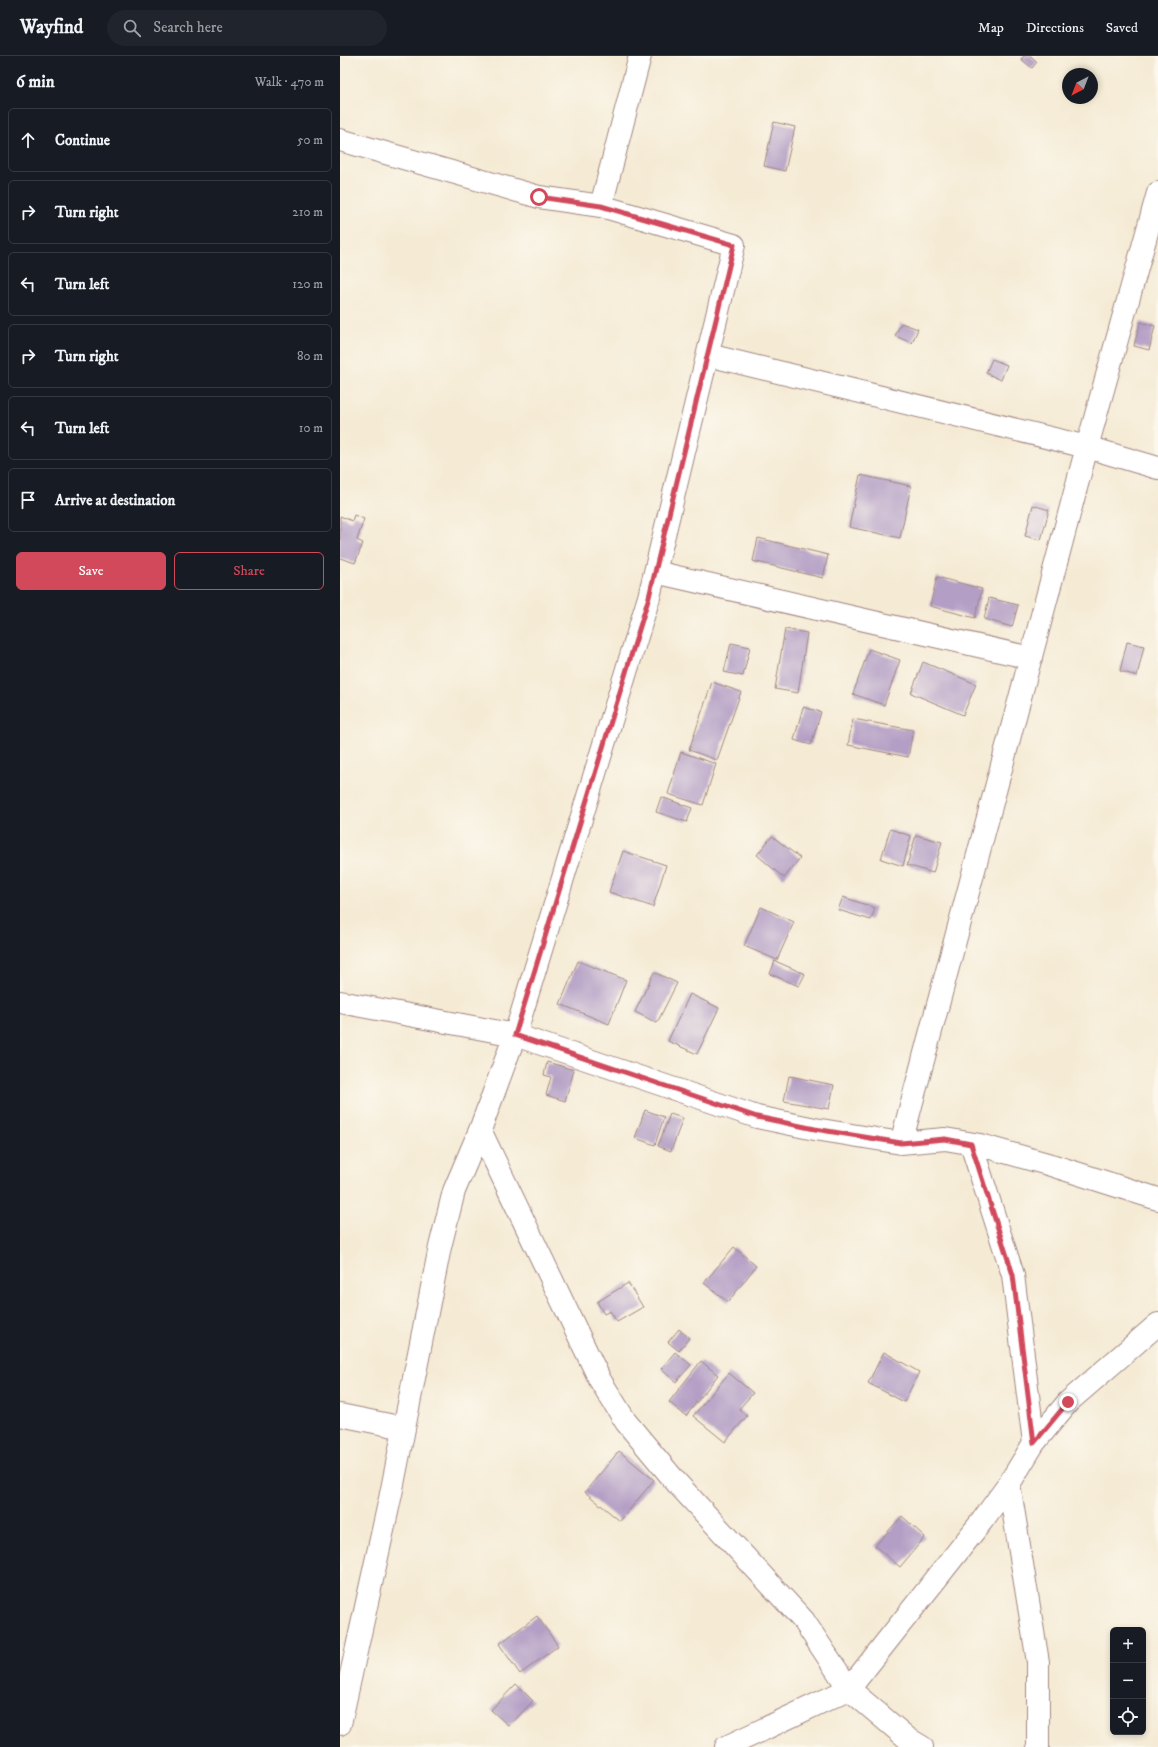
<!DOCTYPE html>
<meta charset="utf-8">
<style>
body{margin:0;font-family:"IM FELL DW Pica",serif;background:#20242c;color:#f1f3f6}
.controls{position:absolute;right:12px;bottom:12px;display:grid;overflow:hidden;border-radius:6px;box-shadow:0 2px 6px #0003}
.controls button{width:36px;height:36px;display:grid;place-items:center;padding:0;border:0;border-bottom:1px solid #363941;background:#171b24;color:#f1f3f6;font:20px sans-serif}
.compass{position:absolute;left:722px;top:12px;width:36px;height:36px;border-radius:50%;background:#171b24;box-shadow:0 2px 6px #0003;rotate:222deg}
.stop{position:absolute;width:12px;height:12px;margin:-9px;border:3px solid #d1495b;border-radius:50%;background:#fff}
.stop.end{background:#d1495b;border-color:#fff;box-shadow:0 1px 4px #0008}
.list{margin:0;padding:0;list-style:none}
h2{display:flex;justify-content:space-between;align-items:center;height:52px;margin:0;padding:0 16px;font-size:17px}
h2 small{font-size:13px;font-weight:400;color:#9ea1a6}
.list li{display:grid;grid-template-columns:26px 1fr auto;gap:12px;align-items:center;box-sizing:border-box;height:64px;margin:0 8px 8px;padding:0 8px;border:1px solid #363941;border-radius:6px}
.list b{display:block;font-size:15px;white-space:nowrap}
.list em{font-size:13px;font-style:normal;color:#9ea1a6}
.actions{display:flex;gap:8px;padding:12px 16px}
.actions a{flex:1;padding:9px 0;border:1px solid #d1495b;border-radius:6px;text-align:center;font-size:14px;color:#d1495b}
.actions .main{background:#d1495b;color:#fff}
.icon{flex:none;width:22px;height:22px;fill:none;stroke:currentColor;stroke-width:2;stroke-linecap:round;stroke-linejoin:round}
.map{position:relative;flex:none;width:818px;height:1691px;overflow:hidden}
header{display:flex;align-items:center;gap:24px;box-sizing:border-box;height:56px;padding:0 20px;background:#171b24;border-bottom:1px solid #363941}
header strong{font-size:19px}
nav{display:flex;gap:22px;margin-inline-start:auto;font-size:14px}
.search{width:280px;height:36px;background:#20242c;display:flex;align-items:center;gap:10px;box-sizing:border-box;padding:0 14px;border-radius:22px;color:#9ea1a6;font-size:15px}
main{display:flex}
aside{flex:1;background:#171b24}
.map>svg:first-child{display:block}
</style>
<header>
<strong>Wayfind</strong>
<div class="search"><svg class="icon" aria-label="search" viewBox="0 0 24 24"><circle cx="10" cy="10" r="6"/><path d="M15 15l6 6"/></svg>Search here</div>
<nav><a>Map</a><a>Directions</a><a>Saved</a></nav>
</header>
<main>
<aside>
<h2>6 min<small>Walk · 470 m</small></h2>
<ul class="list">
<li><svg class="icon" aria-label="ahead" viewBox="0 0 24 24"><path d="M12 20V5M6 11l6-6 6 6"/></svg><div><b>Continue</b></div><em>50 m</em></li>
<li><svg class="icon" aria-label="right" viewBox="0 0 24 24"><path d="M7 20v-9h11M14 6l5 5-5 5"/></svg><div><b>Turn right</b></div><em>210 m</em></li>
<li><svg class="icon" aria-label="left" viewBox="0 0 24 24"><path d="M17 20v-9H6M10 6l-5 5 5 5"/></svg><div><b>Turn left</b></div><em>120 m</em></li>
<li><svg class="icon" aria-label="right" viewBox="0 0 24 24"><path d="M7 20v-9h11M14 6l5 5-5 5"/></svg><div><b>Turn right</b></div><em>80 m</em></li>
<li><svg class="icon" aria-label="left" viewBox="0 0 24 24"><path d="M17 20v-9H6M10 6l-5 5 5 5"/></svg><div><b>Turn left</b></div><em>10 m</em></li>
<li><svg class="icon" aria-label="arrive" viewBox="0 0 24 24"><path d="M6 21V4h12l-3 4 3 4H6"/></svg><div><b>Arrive at destination</b></div></li>
</ul>
<div class="actions"><a class="main">Save</a><a>Share</a></div>
</aside>
<div class="map">
<svg width="818" height="1691" viewBox="0 0 818 1691">
<rect width="100%" height="100%" fill="#fbf7ec"/>
<filter id="ink" filterUnits="userSpaceOnUse"><feTurbulence type="fractalNoise" baseFrequency=".025" numOctaves="2"/><feDisplacementMap in="SourceGraphic" scale="8" xChannelSelector="R" yChannelSelector="G"/><feConvolveMatrix kernelMatrix="1 2 1 2 8 2 1 2 1" color-interpolation-filters="sRGB"/></filter>
<filter id="wash" filterUnits="userSpaceOnUse"><feTurbulence type="fractalNoise" baseFrequency=".012" numOctaves="4" result="noise"/><feDisplacementMap in="SourceGraphic" scale="16" xChannelSelector="R" yChannelSelector="G"/><feGaussianBlur stdDeviation="0.9" result="paint"/><feColorMatrix in="noise" values="0 0 0 0 0 0 0 0 0 0 0 0 0 0 0 0 0 1.4 0 .05"/><feComposite in="paint" operator="in"/></filter>
<g filter="url(#wash)">
<rect width="100%" height="100%" fill="#f5ebd5"/>
<g id="blocks">
<path fill="#b39ec5" d="M684,0H691L697,6L692,12L681,3Z
M434,66L455,71L445,115L424,110Z
M800,266L815,270L809,294L794,290Z
M561,267L578,273L572,287L555,280Z
M652,303L667,309L661,324L646,317Z
M520,419L571,430L560,482L509,471Z
M693,449L709,454L701,484L685,480Z
M14,459L24,463L17,484L23,487L15,507L0,502V460L12,465Z
M418,482L488,499L483,522L413,505Z
M597,521L642,533L635,562L590,550Z
M649,542L678,549L672,571L644,563Z
M445,573L467,577L458,637L435,633Z
M787,586L804,590L797,620L780,615Z
M391,587L410,591L403,620L384,616Z
M529,593L560,604L544,649L513,638Z
M583,606L636,628L623,659L571,637Z
M372,626L401,636L377,704L349,694Z
M463,651L481,656L471,689L454,684Z
M513,663L573,674L568,701L508,689Z
M341,696L376,708L363,749L328,738Z
M321,741L352,752L347,766L316,756Z
M550,773L571,780L563,810L541,803Z
M576,779L602,786L593,817L567,809Z
M432,780L460,802L444,822L417,799Z
M283,795L326,809L313,851L269,836Z
M503,841L535,852L531,864L498,854Z
M421,851L454,866L437,904L404,890Z
M238,905L286,924L269,968L220,948Z
M435,905L465,918L459,930L430,918Z
M314,916L337,927L317,967L295,956Z
M350,938L379,952L357,998L328,985Z
M207,1006L234,1014L225,1045L206,1039L211,1021L204,1019Z
M449,1020L494,1029L489,1053L444,1045Z
M305,1054L324,1061L315,1089L295,1082Z
M330,1058L343,1062L331,1095L318,1090Z
M394,1191L416,1210L388,1246L364,1227Z
M288,1227L303,1251L277,1266L270,1255L264,1258L257,1246Z
M339,1273L349,1282L339,1295L328,1286Z
M335,1296L351,1309L336,1326L321,1313Z
M544,1296L579,1316L564,1346L528,1327Z
M361,1305L378,1319L346,1360L329,1346Z
M389,1317L413,1337L399,1353L407,1360L385,1386L353,1360Z
M279,1395L314,1424L280,1465L245,1436Z
M562,1460L585,1481L560,1511L535,1490Z
M197,1560L218,1590L180,1618L159,1588Z
M176,1628L193,1645L169,1670L151,1654Z"/>
</g>
</g>
<g filter="url(#ink)">
<use href="#blocks" fill-opacity="0" stroke="#a08580" stroke-width="1"/>
<g fill="none" stroke-linecap="round" stroke-linejoin="round">
<g stroke="#a08580" stroke-width="24">
<path id="minor" d="M0,84L199,141L261,150L394,189L309,541L175,979L140,1074L114,1135L100,1191L51,1438L0,1668
M261,150L300,0
M368,299L747,391L818,412
M315,516L691,602
M0,946L175,979L417,1061L475,1073L561,1087L605,1083L640,1089L711,1109L818,1143
M140,1074L260,1324L286,1366L336,1426L464,1565L509,1633L567,1682L582,1691
M561,1087L747,391L818,137
M631,1088L673,1219L694,1387
M0,1359L64,1372
M669,1428L698,1606V1691
M386,1691L509,1633L642,1465L669,1428L694,1387L728,1346L818,1268"/>
</g>
<use href="#minor" stroke="#fff" stroke-width="22"/>
</g>
</g>
<g fill="none" stroke-linecap="round" stroke-linejoin="round" filter="url(#ink)">
<path stroke="#d1495b" stroke-width="5" d="M199,141L261,150L394,189L309,541L175,979L417,1061L475,1073L561,1087L605,1083L631,1088L673,1219L694,1387L728,1346"/>
</g>
</svg>
<div class="controls">
<button>+</button>
<button>−</button>
<button><svg class="icon" aria-label="locate" viewBox="0 0 24 24"><circle cx="12" cy="12" r="6"/><path d="M12 2v4M12 18v4M2 12h4M18 12h4"/></svg></button>
</div>
<svg class="compass" viewBox="-18 -18 36 36"><path d="M0-13l5 13h-10z" fill="#e53935"/><path d="M0 13l5-13h-10z" fill="#9ea1a6"/></svg>
<div class="stop" style="left:199px;top:141px"></div>
<div class="stop end" style="left:728px;top:1346px"></div>
</div>
</main>
